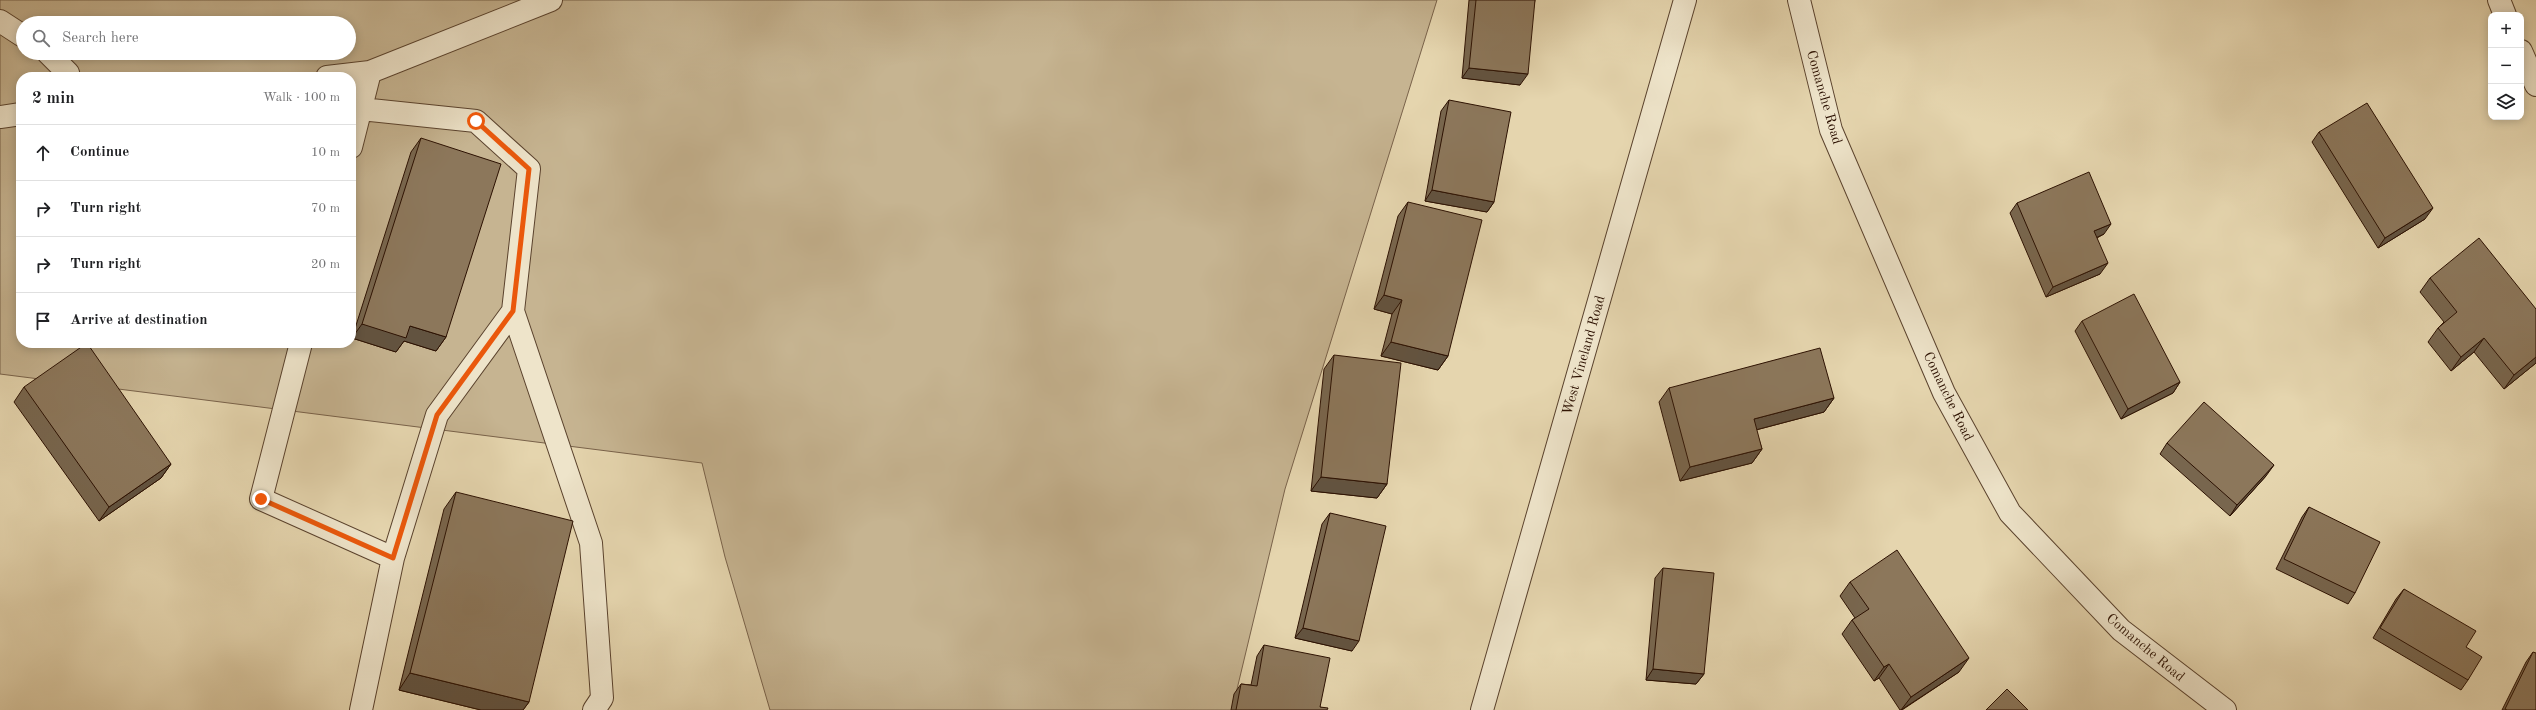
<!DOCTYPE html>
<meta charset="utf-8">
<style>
body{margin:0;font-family:"Old Standard TT",serif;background:#f6f6f6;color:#202124}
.controls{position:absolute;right:12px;top:12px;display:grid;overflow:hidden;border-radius:8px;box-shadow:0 2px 10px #0003}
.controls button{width:36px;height:36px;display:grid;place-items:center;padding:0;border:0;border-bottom:1px solid #e0e0e0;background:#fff;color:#202124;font:20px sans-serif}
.stop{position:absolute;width:12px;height:12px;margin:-9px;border:3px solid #ea580c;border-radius:50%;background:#fff}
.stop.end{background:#ea580c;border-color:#fff;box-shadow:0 1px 4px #0008}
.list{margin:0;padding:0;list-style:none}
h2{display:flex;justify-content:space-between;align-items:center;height:52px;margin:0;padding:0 16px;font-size:17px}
h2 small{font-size:13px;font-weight:400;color:#757577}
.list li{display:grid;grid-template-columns:26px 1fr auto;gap:12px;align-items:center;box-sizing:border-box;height:56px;padding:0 16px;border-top:1px solid #e0e0e0}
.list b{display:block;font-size:15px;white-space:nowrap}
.list em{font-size:13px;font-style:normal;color:#757577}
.icon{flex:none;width:22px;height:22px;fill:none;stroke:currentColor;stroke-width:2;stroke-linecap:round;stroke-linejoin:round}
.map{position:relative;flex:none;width:2536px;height:710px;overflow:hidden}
.search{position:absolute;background:#fff;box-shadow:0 2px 10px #0003;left:16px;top:16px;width:340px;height:44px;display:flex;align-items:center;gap:10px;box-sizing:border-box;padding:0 14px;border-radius:22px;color:#757577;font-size:15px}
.panel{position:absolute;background:#fff;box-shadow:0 2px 10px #0003;left:16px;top:72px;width:340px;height:276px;border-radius:16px}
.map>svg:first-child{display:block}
</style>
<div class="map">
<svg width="2536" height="710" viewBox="0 0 2536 710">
<rect width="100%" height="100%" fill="#e5d5ae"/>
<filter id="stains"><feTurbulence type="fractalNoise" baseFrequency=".005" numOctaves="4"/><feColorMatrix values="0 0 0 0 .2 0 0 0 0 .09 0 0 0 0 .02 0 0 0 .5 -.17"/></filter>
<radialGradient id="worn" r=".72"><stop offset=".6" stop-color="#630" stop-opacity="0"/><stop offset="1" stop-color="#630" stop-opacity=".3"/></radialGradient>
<path fill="#c6b491" stroke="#79624a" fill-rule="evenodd" d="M0,0H1437L1285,489L1232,710H770L725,557L702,463L0,374ZM23,23H349V53H23ZM21,77H351V343H21Z"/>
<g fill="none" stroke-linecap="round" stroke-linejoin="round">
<g stroke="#5a422d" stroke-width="24">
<path id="service" d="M0,21L23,36
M48,53L68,73L69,77
M327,77L370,72L551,0
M361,109L476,121L529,169L513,311L591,543L602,698L594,710
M0,117L21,114
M351,147L370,72
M301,343L261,499L393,558L361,710
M393,558L437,415L513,311"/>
</g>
<g stroke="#5a422d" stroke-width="24">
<path id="minor" d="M1799,0L1831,130L1944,393L2010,513L2121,630L2225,710
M2499,0L2505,15
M2521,51L2536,85
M1482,710L1685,0"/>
</g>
<use href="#service" stroke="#eee4ca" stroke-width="22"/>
<use href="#minor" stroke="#eee4ca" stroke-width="22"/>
</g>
<path fill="#78664e" stroke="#2c1102" d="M1469,0H1535L1520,85L1462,78Z
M1449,100L1494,202L1487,212L1425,201L1441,111Z
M2319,132L2425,219L2378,248L2312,142Z
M421,138L446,337L436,351L404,341L396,352L352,338L411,152Z
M1408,202L1448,356L1438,370L1381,356L1392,314L1374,309L1398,216Z
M2017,203L2104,234L2097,238L2100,274L2046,297L2010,213Z
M2430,278L2536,309V363L2504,389L2474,352L2451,371L2428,342L2438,328L2444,322L2420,292Z
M2082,321L2180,382L2173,393L2121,419L2075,331Z
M1334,355L1387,484L1377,498L1311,491L1324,369Z
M24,387L171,464L161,478L99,521L14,402Z
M1669,388L1834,398L1824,412L1756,430L1762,449L1752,463L1680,481L1659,402Z
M2167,443L2266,476L2230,516L2160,454Z
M456,492L529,702L523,710H481L399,690L444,509Z
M2309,507L2355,593L2348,604L2276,569L2302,517Z
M1330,513L1352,651L1295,638L1322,524Z
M1663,568L1704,674L1696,684L1646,680L1655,578Z
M1850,582L1959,672L1902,710H1900L1879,678L1874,681L1842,634L1852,620L1855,618L1840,596Z
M2404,589L2466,647L2468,680L2461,690L2373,638L2396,599Z
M1264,645L1320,707L1327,710H1231L1234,694L1241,684L1251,685L1257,656Z
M2533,652L2536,710H2502L2526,662Z"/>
<path fill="#625340" stroke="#2c1102" d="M1469,68L1528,74L1520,85L1462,78Z
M1432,190L1494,202L1487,212L1425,201Z
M2433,208L2425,219L2378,248L2385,238Z
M2111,224L2104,234L2087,242L2094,231Z
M2108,263L2100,274L2046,297L2053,287Z
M1384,295L1402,300L1392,314L1374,309Z
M362,324L410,326L446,337L436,351L404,341L396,352L352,338Z
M2484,338L2474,352L2451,371L2461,357Z
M1391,342L1448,356L1438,370L1381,356Z
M2536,357V363L2504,389L2514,375Z
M2180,382L2173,393L2121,419L2128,409Z
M1834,398L1824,412L1744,433L1754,419Z
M1762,449L1752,463L1680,481L1690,467Z
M171,464L161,478L99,521L109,507Z
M2274,465L2266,476L2230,516L2237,505Z
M1321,477L1387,484L1377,498L1311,491Z
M1303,628L1359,641L1352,651L1295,638Z
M1969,658L1959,672L1901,710L1911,697Z
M1889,664L1879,678L1874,681L1884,667Z
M1653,669L1704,674L1696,684L1646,680Z
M410,673L529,702L523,710H481L399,690Z"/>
<path fill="#8c775b" stroke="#2c1102" d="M1476,0H1535L1528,74L1469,68Z
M1449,100L1511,112L1494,202L1432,190Z
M2367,103L2433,208L2385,238L2319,132Z
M421,138L501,164L446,337L410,326L406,338L362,324Z
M2089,172L2111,224L2094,231L2108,263L2053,287L2017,203Z
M1408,202L1482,220L1448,356L1391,342L1402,300L1384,295Z
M2479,238L2536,309V357L2514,375L2484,338L2461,357L2438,328L2457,312L2430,278Z
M2134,294L2180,382L2128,409L2082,321Z
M87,343L171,464L109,507L24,387Z
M1820,348L1834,398L1754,419L1762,449L1690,467L1669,388Z
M1334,355L1401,363L1387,484L1321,477Z
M2204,402L2274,465L2237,505L2167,443Z
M456,492L573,521L529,702L410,673Z
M2309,507L2380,542L2355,593L2284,559Z
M1330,513L1386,526L1359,641L1303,628Z
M1897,550L1969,658L1911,697L1889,664L1884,667L1852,620L1869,609L1850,582Z
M1663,568L1714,573L1704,674L1653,669Z
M2404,589L2476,631L2466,647L2482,657L2468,680L2380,628Z
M1264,645L1330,658L1320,707L1328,708L1327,710H1236L1241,684L1257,686Z
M2533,652L2536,653V710H2507L2505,709Z
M2007,689L2028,710H1986Z"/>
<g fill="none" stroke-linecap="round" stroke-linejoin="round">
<path stroke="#ea580c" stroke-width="5" d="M261,499L393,558L437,415L513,311L529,169L476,121"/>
</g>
<g text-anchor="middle" stroke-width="3" stroke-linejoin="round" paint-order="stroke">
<g font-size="14" fill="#2c1102" stroke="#eee4ca">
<text transform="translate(1825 97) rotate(74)" y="5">Comanche Road</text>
<text transform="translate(1583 355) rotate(-74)" y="5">West Vineland Road</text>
<text transform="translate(1949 396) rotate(64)" y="5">Comanche Road</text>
<text transform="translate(2146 647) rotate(40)" y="5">Comanche Road</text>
</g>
</g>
<rect width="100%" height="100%" filter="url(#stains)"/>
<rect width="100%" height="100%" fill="url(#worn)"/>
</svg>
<div class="controls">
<button>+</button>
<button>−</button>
<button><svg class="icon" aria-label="layers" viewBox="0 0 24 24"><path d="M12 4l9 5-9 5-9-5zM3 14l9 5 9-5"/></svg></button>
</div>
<div class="stop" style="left:476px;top:121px"></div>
<div class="stop end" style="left:261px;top:499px"></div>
<div class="search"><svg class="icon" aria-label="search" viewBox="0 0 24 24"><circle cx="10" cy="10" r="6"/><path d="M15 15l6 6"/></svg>Search here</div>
<section class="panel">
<h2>2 min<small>Walk · 100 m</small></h2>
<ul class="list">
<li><svg class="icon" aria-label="ahead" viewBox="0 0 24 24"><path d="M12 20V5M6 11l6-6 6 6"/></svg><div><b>Continue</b></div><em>10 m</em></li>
<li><svg class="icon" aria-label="right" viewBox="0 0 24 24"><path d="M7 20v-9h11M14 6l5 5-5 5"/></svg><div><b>Turn right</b></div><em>70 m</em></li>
<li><svg class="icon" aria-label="right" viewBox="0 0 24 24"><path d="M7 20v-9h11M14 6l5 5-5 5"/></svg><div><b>Turn right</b></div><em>20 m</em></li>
<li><svg class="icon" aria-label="arrive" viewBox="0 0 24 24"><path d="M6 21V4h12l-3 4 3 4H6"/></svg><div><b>Arrive at destination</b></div></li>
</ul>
</section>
</div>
